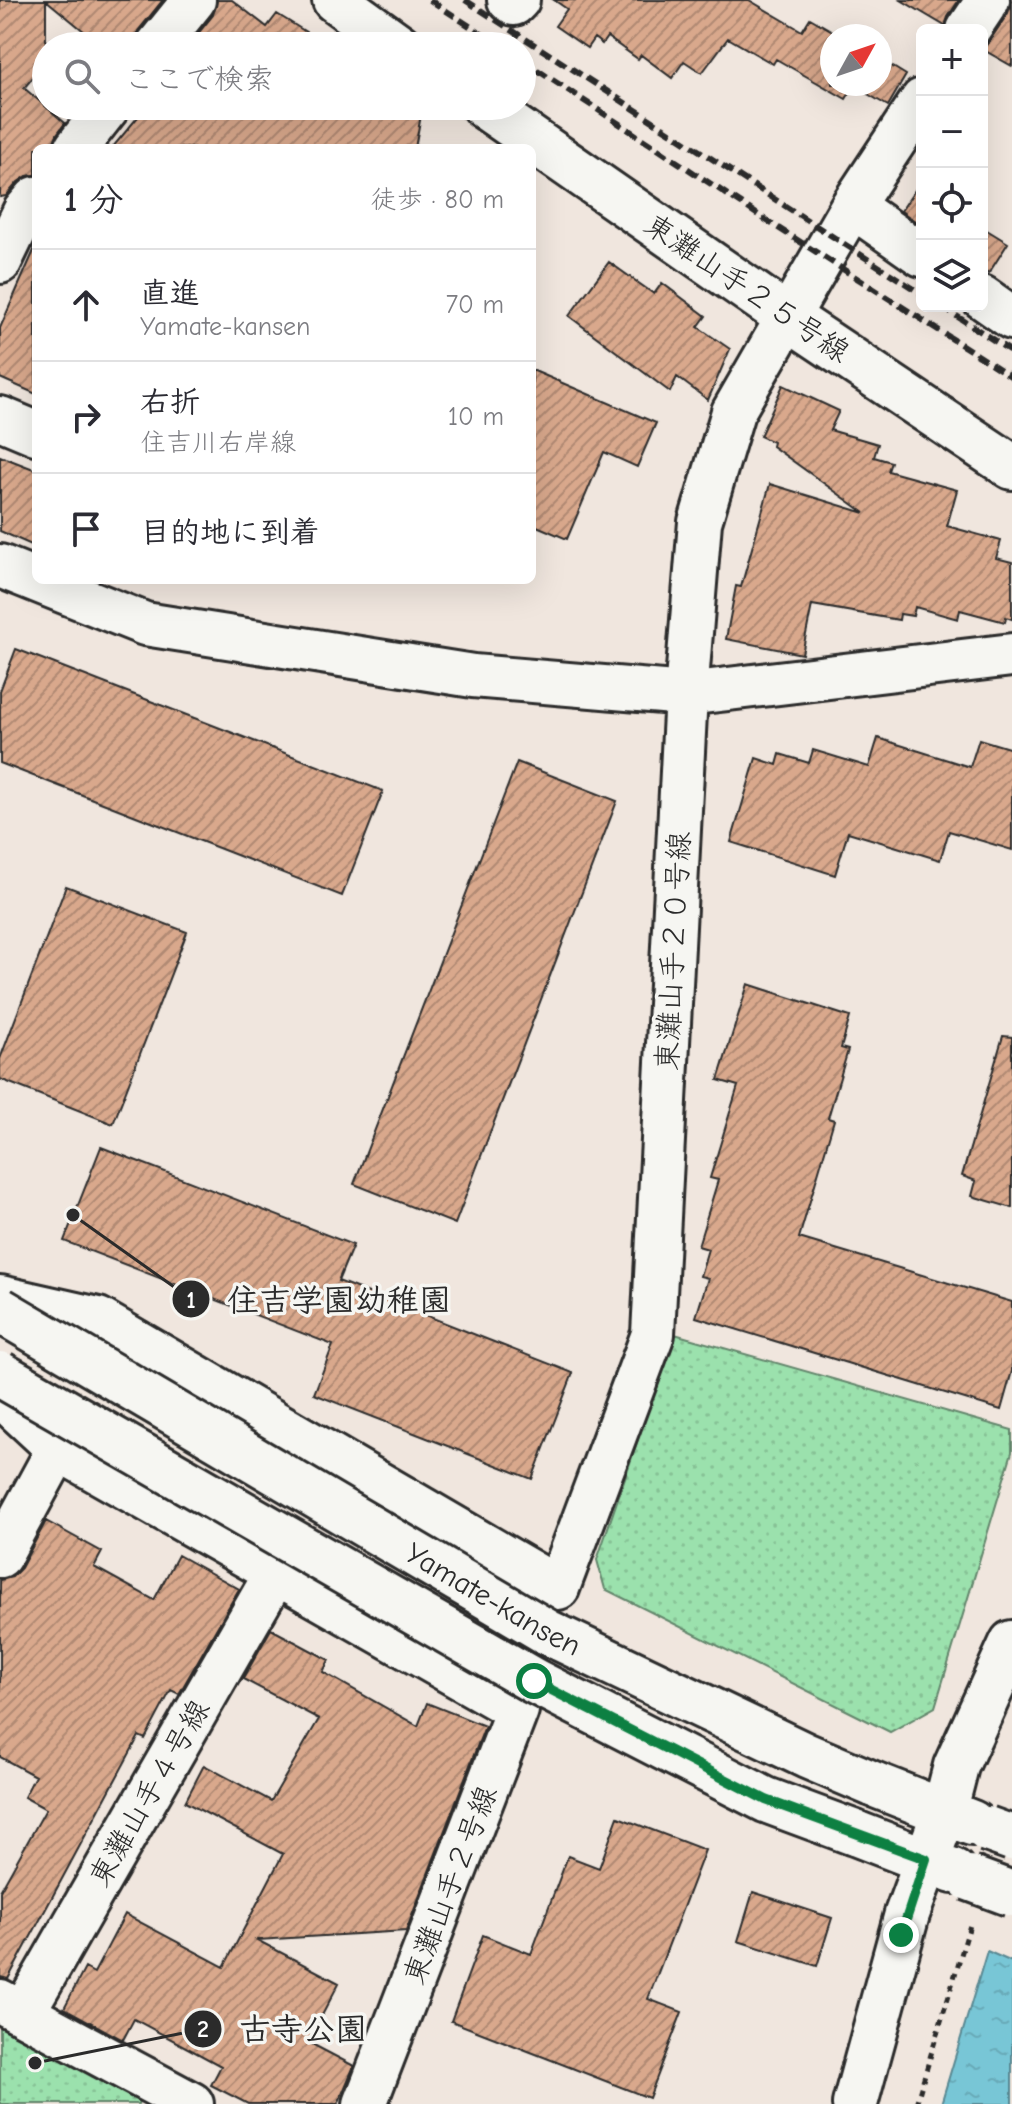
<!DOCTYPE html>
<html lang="ja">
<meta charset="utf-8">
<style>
body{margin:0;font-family:"Comic Neue","Klee One",sans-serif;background:#f2f2f3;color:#2b2b33}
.controls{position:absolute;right:24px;top:24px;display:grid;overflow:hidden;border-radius:12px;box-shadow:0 8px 32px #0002}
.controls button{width:72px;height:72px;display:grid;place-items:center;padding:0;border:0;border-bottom:2px solid #e1e1e2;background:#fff;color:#2b2b33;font:40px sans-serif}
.compass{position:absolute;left:820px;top:24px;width:72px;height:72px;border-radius:50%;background:#fff;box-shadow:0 8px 32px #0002;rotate:50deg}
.stop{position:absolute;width:24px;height:24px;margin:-18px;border:6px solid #0b8043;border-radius:50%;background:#fff}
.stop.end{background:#0b8043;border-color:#fff;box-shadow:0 2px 8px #0008}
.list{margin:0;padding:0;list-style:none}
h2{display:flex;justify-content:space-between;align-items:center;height:104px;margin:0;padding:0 32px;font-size:34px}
h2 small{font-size:26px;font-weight:400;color:#7c7c81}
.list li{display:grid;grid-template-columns:52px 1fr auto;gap:24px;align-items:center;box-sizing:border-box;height:112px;padding:0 32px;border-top:2px solid #e1e1e2}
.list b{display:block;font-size:30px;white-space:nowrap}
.list p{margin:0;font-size:26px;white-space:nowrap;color:#7c7c81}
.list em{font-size:26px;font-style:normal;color:#7c7c81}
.icon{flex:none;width:44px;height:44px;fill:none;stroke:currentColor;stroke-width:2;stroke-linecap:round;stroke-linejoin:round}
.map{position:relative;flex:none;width:1012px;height:2104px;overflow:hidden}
.search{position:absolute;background:#fff;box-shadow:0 8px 32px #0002;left:32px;top:32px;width:504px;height:88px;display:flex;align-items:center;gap:20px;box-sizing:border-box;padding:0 28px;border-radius:44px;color:#7c7c81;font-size:30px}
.panel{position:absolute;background:#fff;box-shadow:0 8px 32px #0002;left:32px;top:144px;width:504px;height:440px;border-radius:12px}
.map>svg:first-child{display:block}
</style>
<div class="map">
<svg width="1012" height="2104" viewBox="0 0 1012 2104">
<defs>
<pattern id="park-dots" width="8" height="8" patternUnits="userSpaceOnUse" patternTransform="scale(2)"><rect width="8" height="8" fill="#9be1ad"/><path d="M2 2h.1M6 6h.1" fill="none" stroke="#86c195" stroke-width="1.8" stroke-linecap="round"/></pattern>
<pattern id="water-ripples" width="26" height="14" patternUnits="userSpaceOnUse" patternTransform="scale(2)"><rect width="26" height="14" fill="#78c6d6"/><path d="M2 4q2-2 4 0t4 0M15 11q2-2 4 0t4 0" fill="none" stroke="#68aab8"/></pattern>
<pattern id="building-hatch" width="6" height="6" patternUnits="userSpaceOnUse" patternTransform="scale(2)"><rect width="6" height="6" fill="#d9a88c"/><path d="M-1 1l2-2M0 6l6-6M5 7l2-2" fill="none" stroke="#b08973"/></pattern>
</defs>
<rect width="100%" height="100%" fill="#f0e6de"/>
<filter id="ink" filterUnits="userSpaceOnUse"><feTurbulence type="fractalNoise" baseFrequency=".0125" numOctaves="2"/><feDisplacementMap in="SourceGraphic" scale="16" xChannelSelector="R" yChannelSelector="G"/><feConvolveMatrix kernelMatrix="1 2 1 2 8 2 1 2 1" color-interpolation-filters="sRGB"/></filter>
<g filter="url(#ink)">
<path fill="url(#park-dots)" stroke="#63866c" stroke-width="2" d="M671,1333L1012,1430V1452L935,1707L890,1732L605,1589L597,1560L670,1345Z
M0,2025L139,2101L138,2104H0Z"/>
<path fill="url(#water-ripples)" stroke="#598892" stroke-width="2" d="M987,1951L1012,1962V2104H941Z"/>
<path fill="url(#building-hatch)" stroke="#2b2b2b" stroke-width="2" d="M0,0H46V62L24,88L65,123L57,134L53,148H36V175L27,176L18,182L6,196L0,197Z
M46,0H163L138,31L134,46H102Z
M217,0H232L267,27L277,14L314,37L309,46H188L213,15Z
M554,0H749L802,31L810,18L841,36H832V84H880V59L906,75L888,106L854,86L846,99L776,59L773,64L728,38L702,73L684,61L672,78L641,55L638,59L607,37L602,44L594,38L587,48L555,26L567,9Z
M901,0H959L948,17L945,26Z
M1012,0V66L982,49L988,43L1008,13Z
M147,106H377L421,115L415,148H112Z
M917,187L922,190V226L901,211Z
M982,227L1008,243L989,273L982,269Z
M36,246V394L0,378V328Z
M609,262L654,294L662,283L706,316L698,327L730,349L708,400L677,377L670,392L569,316Z
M532,370L656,423L637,467L604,452L567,539L532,524Z
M783,385L839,411L830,430L878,444L874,457L891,462L888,471L957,490L947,526L1001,541L996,558L1012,562V619L1006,617L1005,622L960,610L958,619L915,607L913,616L900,614L899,620L812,605L802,654L726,639L736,586L741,587L770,484L865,513L772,446L773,442L760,436Z
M0,456L36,470V547L0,531Z
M16,649L383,791L342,896L0,763V691Z
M878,738L970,767L979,739L1012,749V850L949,831L940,860L848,832L835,875L731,842L756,758L777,765L780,754L809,763L813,750L869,767Z
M517,762L617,801L455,1224L354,1184Z
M66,886L187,932L113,1124L0,1079V1059Z
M748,984L850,1017L841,1048L848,1050L828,1118L834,1120L799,1238L1012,1302V1371L1001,1410L696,1317L708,1278L700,1276L708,1249L698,1246L718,1180L710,1178L738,1086L718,1080Z
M1003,1036L1012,1037V1208L972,1196L976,1181L962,1176Z
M101,1147L353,1245L338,1281L573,1373L532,1479L314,1394L333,1345L64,1241Z
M46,1521L102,1552L94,1567L154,1600L178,1555L239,1589L179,1694L171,1690L145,1739L139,1736L8,1979L0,1977V1891L46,1809L24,1797L35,1776L0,1757V1580L12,1577L21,1568Z
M271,1629L329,1660L323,1672L418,1726L427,1703L485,1726L406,1931L257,1940L339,1983L308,2042L354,2066L338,2104H248L211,2085L221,2066L134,2019L123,2040L64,2008L85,1968L94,1973L125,1914L224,1967L283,1854L185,1802L204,1765L271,1801L319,1719L243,1679Z
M618,1817L705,1850L648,1999L682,2012L649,2098L451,2021L483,1935L531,1954L568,1856L599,1868Z
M753,1892L832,1918L817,1966L738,1941Z"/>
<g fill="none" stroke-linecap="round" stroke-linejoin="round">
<g stroke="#2b2b2b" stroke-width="48">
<path id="minor" d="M509,0L514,4L518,0
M968,30L988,0
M157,46L194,0
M76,148L109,106
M852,206L922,255
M0,262L24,212L36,198
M982,297L1012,318
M0,418L36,433
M0,566L145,624L473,676L686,694L1012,655
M0,1297L98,1319L558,1588L653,1334L686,694L700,522L733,412L852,206L922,100
M0,1395L58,1449L517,1710L365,2104
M0,1556L58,1449
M0,2001L192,2104
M23,2013L276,1573"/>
</g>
<g stroke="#2b2b2b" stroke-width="50">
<path id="tertiary" d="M335,0L399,46
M484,106L789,318L1012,467
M873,1784L972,1823
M855,1833L953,1871
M855,2104L907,1914L944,1813L956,1766L1012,1643"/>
</g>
<path stroke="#2b2b2b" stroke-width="5" stroke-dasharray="6 6" stroke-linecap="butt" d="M916,2104L970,1925"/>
<use href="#minor" stroke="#f6f6f2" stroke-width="42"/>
<use href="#tertiary" stroke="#f6f6f2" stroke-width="44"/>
<path stroke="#2b2b2b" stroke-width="6" stroke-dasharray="12 6" stroke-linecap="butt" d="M430,0L500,46
M465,0L922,294
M522,60L769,222L1012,377
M941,306L1012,352"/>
<g stroke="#2b2b2b" stroke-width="50" stroke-linecap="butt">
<g id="tertiary-bridge">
<path id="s1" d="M0,1310L547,1632L807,1756L873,1784"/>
<path d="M0,1374L534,1681L766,1800L855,1833"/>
<path d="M987,1829L1012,1838"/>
<path d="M969,1878L1012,1894"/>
</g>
</g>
<use href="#tertiary-bridge" stroke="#f6f6f2" stroke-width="44"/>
</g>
</g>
<g fill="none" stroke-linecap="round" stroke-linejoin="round" filter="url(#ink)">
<path stroke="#0b8043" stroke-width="10" d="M534,1681L766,1800L926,1859L901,1935"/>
</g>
<g text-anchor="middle" stroke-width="7" stroke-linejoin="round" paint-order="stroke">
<g font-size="30" fill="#2b2b2b" stroke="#f6f6f2">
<text transform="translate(747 288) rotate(34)" y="10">東灘山手２５号線</text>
<text transform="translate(673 951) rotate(-87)" y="10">東灘山手２０号線</text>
<text dy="10" stroke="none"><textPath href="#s1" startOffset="572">Yamate-kansen</textPath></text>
<text transform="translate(149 1793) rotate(-60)" y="10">東灘山手４号線</text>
<text transform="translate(450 1885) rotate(-69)" y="10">東灘山手２号線</text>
</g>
</g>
<path fill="none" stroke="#2b2b2b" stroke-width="3" d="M73 1215L191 1299M35 2063L203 2029"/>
<g fill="#2b2b2b" stroke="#f6f6f2" stroke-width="3">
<circle cx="73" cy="1215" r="8"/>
<circle cx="35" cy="2063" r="8"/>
<circle cx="191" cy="1299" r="20"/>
<circle cx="203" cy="2029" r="20"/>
</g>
<g font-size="24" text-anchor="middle" font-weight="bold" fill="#fff">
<text x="191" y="1308">1</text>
<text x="203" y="2037">2</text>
</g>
<g font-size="32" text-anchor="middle" font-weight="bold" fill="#2b2b2b" stroke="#f6f6f2" stroke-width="7" stroke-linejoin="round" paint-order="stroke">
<text x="339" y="1311">住吉学園幼稚園</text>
<text x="303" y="2040">古寺公園</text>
</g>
</svg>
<div class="controls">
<button>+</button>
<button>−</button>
<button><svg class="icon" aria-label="locate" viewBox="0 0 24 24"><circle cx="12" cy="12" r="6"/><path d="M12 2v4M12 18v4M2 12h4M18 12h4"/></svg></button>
<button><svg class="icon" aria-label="layers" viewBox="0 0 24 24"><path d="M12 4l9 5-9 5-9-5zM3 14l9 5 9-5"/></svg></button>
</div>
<svg class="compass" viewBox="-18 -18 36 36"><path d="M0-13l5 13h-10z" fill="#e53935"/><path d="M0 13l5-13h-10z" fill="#7c7c81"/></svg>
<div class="stop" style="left:534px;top:1681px"></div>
<div class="stop end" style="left:901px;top:1935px"></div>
<div class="search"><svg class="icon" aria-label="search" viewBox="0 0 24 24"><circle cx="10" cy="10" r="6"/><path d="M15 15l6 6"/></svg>ここで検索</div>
<section class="panel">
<h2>1 分<small>徒歩 · 80 m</small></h2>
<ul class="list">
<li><svg class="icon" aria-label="ahead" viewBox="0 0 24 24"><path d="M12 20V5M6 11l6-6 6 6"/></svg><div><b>直進</b><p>Yamate-kansen</p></div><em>70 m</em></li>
<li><svg class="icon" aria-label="right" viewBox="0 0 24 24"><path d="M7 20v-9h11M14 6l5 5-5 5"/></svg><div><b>右折</b><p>住吉川右岸線</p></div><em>10 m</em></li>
<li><svg class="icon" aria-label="arrive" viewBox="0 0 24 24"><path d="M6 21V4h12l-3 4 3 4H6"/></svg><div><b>目的地に到着</b></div></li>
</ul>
</section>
</div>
